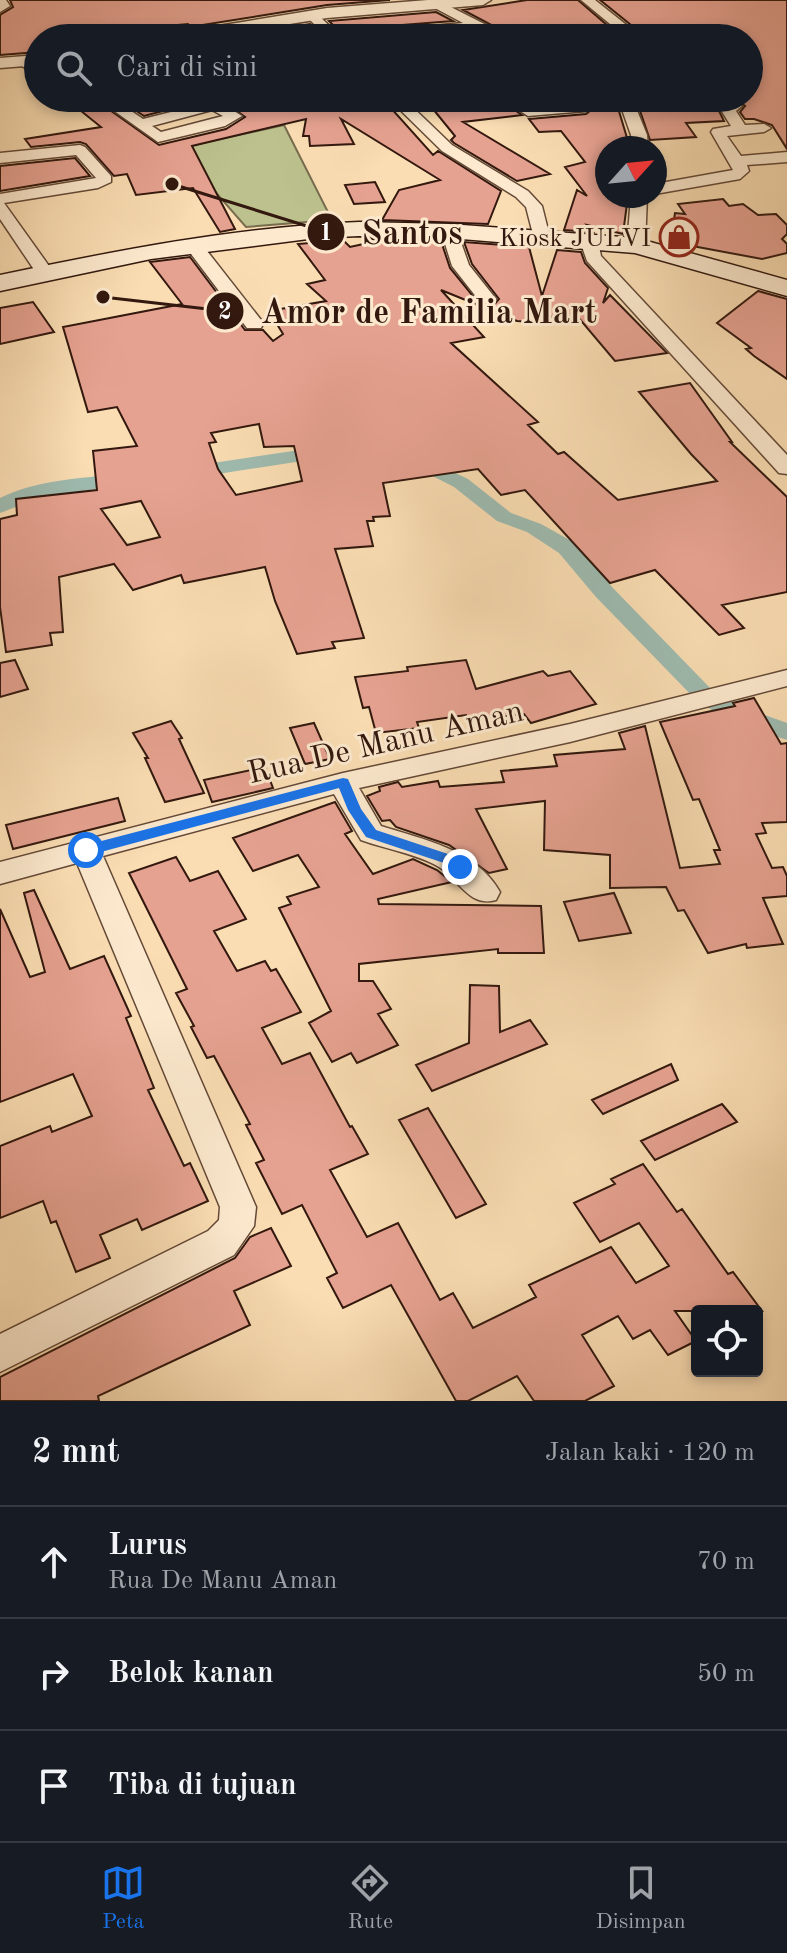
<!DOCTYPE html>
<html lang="id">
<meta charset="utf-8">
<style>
body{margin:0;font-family:"Old Standard TT",serif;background:#242831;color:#f1f3f6}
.controls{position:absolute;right:24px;bottom:24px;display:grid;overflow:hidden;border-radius:8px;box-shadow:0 4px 12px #0003}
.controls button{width:72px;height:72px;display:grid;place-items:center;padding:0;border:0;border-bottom:2px solid #363941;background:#171b24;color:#f1f3f6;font:40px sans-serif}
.compass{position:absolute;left:595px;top:136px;width:72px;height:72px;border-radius:50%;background:#171b24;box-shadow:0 4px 12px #0003;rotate:63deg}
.stop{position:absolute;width:24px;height:24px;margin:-18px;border:6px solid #1a73e8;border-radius:50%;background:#fff}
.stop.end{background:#1a73e8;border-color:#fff;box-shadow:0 2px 8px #0008}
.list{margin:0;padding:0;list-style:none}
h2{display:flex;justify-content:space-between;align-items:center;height:104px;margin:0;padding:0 32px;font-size:34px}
h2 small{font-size:26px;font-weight:400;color:#9ea1a6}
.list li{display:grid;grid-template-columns:52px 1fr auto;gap:24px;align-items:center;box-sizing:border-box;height:112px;padding:0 32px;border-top:2px solid #363941}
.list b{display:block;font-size:30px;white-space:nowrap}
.list p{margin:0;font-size:26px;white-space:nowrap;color:#9ea1a6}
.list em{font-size:26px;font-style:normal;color:#9ea1a6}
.icon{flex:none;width:44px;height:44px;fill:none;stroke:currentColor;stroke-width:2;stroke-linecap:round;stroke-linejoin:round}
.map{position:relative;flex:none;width:787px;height:1401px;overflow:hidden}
.search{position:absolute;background:#171b24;box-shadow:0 4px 12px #0003;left:24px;right:24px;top:24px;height:88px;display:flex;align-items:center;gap:20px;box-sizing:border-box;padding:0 28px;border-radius:44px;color:#9ea1a6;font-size:30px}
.sheet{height:440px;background:#171b24}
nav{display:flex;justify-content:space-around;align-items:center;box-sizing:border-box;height:112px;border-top:2px solid #363941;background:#171b24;font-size:22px;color:#9ea1a6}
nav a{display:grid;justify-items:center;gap:4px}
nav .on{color:#1a73e8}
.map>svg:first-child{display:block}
</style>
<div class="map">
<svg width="787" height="1401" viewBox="0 0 787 1401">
<rect width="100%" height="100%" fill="#faddb3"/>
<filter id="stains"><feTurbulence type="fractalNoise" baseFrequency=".0025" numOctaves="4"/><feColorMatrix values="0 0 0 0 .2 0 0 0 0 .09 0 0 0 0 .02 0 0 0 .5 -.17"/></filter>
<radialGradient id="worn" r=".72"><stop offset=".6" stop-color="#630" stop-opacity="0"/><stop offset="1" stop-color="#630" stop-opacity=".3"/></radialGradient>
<path fill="#bcc18e" stroke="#776c4e" stroke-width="2" d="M284,125L332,220L246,227L197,171L149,155Z"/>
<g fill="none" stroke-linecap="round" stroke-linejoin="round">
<path fill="#9ebbb0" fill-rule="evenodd" d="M327,446L334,448L337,452L334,456L186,479L176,473L186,467Z
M418,455L468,479L511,513L541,524L575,543L612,587L714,692L751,710L787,723V740L733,722L698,702L596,597L559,553L527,532L497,521L454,487L411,465L408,461Z
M129,473L136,475L139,479L136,483L42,497L0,513V498C38,479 87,478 129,473Z"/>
</g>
<path fill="#e6a291" stroke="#32180e" stroke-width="2" fill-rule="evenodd" d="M10,0H390L327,5L190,27L188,24L110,31L116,38H38V52L0,55V15L13,7Z
M527,0H578L622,38H516L463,10Z
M600,0H787V149L772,125L754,119H745L740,112L745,106L736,99L718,109L724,121L686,123L696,137L650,140L637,102L670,98H749V38H639L641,33Z
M436,12L453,21L338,30L329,21Z
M310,24L324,38H223Z
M65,98H93L159,145L226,129L245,117L219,98H331L333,103L382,98L433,155L438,151L501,191L488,224L382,220L399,190L440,180L341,119L354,144L310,146L309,136H303L306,119L192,146L235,229L220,232L193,188L136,195L127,174L114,176L86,144L80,142L31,147L25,139L101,127Z
M117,98H195L198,102L144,116Z
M424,98H497L522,115L463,122L550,174L517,181L454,143L451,140L455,136Z
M523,98H615L628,141L614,142L619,148H607V196H628L623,234L587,225L593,232L564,230L577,190L587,196L565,167L585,162L561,131L539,132L529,119L586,114L596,106L586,100L532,104Z
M75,158L90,176L0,191V166Z
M375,182L385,202L354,204L345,185Z
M723,199L729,206L743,204L758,215L776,214L787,225V234L782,239L787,244V253L762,259L671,242L674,238L661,235L674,220L675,213L685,214L678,204Z
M371,239L441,241L450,268L481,306H493L499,299L472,264L464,242L529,247L542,296L557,250L581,252L585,263L608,288L603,303L610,295L667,353L615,361L578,317L565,318L561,314L534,322L517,321L441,290L484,337L451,343L538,422L528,425L558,454L564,452L618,500L717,481L691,454L639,392L690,383L732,442H730L787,497V592L722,605L744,628L719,635L655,570L610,583L525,490L501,495L478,469L383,483L390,516L373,517L374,521H367L373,546L335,549L364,638L332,642L335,648L297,654L275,601L265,567L184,583L181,575L133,590L114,564L59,577L63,632L50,633L52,645L6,652L0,607V519L17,515L16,499L97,490L93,451L137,446L117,407L88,412L63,327L182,304L150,262L190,257L245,330H263L273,341L283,334L269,311L326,301L307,284L325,280L298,244L343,240L350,247L368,243ZM259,424L264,447L294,446L302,481L236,495L218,469L209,443L216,442L211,433ZM141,501L160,537L127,545L101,509Z
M758,291L787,299V379L754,356L746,349L751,348L717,323Z
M33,302L54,332L0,344V308Z
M15,660L28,689L0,697V663Z
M466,660L476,689L543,671L548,676L570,671L596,704L531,723L524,714L468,720L466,715L417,722L419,728L376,733L369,707L363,708L355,677L408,671L407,667Z
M754,698L781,744L787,743V822L762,823L766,833L756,834L772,868L783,867L787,876V896L763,898L783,944L747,948L746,944L708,953L684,910L678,911L666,887L610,888V855L544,850L545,801L476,809L507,869L489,873L449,845L396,827L390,820L382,821L367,796L380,791L379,787L398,782L402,787L438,781L440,787L504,782L501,771L557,766L554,755L625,749L619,733L645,726L680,868L720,864L714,850H720L699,799L693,800L660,722L735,706L733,703Z
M171,721L182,738L179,739L204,793L165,802L145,758H148L133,733Z
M314,723L330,759L305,764L290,728Z
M265,767L273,788L212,802L204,780Z
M118,798L125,821L13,849L6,825Z
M335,802L352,831L345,834L373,874L413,859L437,870L452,882L378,899L379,904L541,906L544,953H498V949L359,964V981H373L391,1009L378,1014L398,1045L357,1063L351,1053L332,1062L309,1023L331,1011L279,908L291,904L287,897L319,887L298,855L253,871L233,838Z
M176,857L190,881L218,871L246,919L214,931L237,971L265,961L271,971L276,969L301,1012L262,1028L282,1064L310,1053L350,1127L352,1126L368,1154L330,1170L367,1237L398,1223L440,1300L453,1293L473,1328L536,1297L529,1285L611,1247L636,1283L669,1266L639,1223L600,1242L574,1203L615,1184L611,1179L643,1164L677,1212L682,1209L728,1274L733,1272L762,1311H675L696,1341L668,1355L650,1330L633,1339L618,1316L582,1335L614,1386L585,1401H534L517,1376L468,1401H456L391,1285L343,1308L327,1278L337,1273L302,1205L282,1214L256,1163L264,1160L246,1125L250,1124L214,1056L207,1058L191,1027L194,1026L176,993L187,989L129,873Z
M34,890L70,969L104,956L131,1016L126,1018L154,1088L148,1090L184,1166L190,1163L208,1201L142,1230L137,1219L100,1235L110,1258L76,1272L56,1221L51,1223L43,1201L0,1218V1146L50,1126L52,1132L92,1116L73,1074L0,1102V909L30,977L45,972L24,893Z
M614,893L631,933L579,941L564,902Z
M470,985L499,986L500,1032L530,1020L547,1044L432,1091L416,1065L469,1043Z
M671,1064L678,1080L603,1114L592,1100Z
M722,1104L737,1122L655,1160L641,1141Z
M428,1108L486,1204L456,1218L399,1120Z
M271,1228L291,1266L234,1291L250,1325L98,1396L99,1401H0V1377L235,1258L250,1237Z"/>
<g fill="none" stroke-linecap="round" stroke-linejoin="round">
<g stroke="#644937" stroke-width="3">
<path id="minor" d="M0,0H6L10,6L0,12Z
M437,0L512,38H495L476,29L388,38H328L305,15L315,12L342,38L349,34L463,23L433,7L431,4Z
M581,0H595L639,35L627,38Z
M20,59H30L38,65V75L20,65Z
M96,98H112L143,119L203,104L198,98H213L242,116L225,126L158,142ZM212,110L223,116L161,132L152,126Z
M388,98H403L452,145L528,191L542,206L550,238L547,242H535L526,207L516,197L442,151Z
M500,98H517L531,107L586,103L593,107L586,111L528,116Z
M618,98H632L647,135L648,148H632L631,135Z
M735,102L742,106L736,111L745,125L764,124L771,128L764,132L727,136L741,156L787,152V162L747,165L749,171L740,179L655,194V184L733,170L711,132L713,129L731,126L721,110Z
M80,145L85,147L111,176V182L98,188L4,203L54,273L51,277H39L0,219V194L96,178L76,155L0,163V153Z
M631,196H647L645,246L636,251L627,246Z
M449,226L457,231L469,265L496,299L493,303H481L452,266L441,231Z
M589,236L598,241L601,256L787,455V474L779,473L587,261L580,241Z
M194,241L200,242L261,320L263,324L261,328H247L185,246Z
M787,670V686L570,742L359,788L381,826C424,840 476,849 500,892L496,900C469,908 459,879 439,867C420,855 383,848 361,840L334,794L103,856L256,1207L254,1226L234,1255L0,1372V1334L208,1231L219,1220L220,1207L77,863L0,884V862L343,773L570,724Z"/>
</g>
<g stroke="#644937" stroke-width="3">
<path id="tertiary" d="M428,0H491L483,5L327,18L204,38H167L175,33L327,8Z
M38,55V65L0,68V58Z"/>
</g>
<g stroke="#32180e" stroke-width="3">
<path id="secondary" d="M359,222L449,224L636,238L787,280V296L635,253L449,238L359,236L316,238L151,259L0,291V275C119,250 237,227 359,222Z"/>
</g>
<use href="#minor" fill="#fce9ce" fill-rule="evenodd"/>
<use href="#tertiary" fill="#fce9ce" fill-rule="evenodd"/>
<use href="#secondary" fill="#fce9ce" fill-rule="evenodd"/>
</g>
<path fill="#1a73e8" d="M343,778L348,779L361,809L376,830L454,856L465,863V871H454L444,863L366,837L348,810L339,788L86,856L79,850L86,845Z"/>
<defs>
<g id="shop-ring" transform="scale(2)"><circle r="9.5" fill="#fce9ce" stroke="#8f2418" stroke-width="1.5"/><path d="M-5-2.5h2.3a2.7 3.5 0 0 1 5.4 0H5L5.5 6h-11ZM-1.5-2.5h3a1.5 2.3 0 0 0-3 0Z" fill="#8f2418"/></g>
</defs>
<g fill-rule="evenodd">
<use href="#shop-ring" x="679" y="237"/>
</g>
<g text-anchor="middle" stroke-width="6" stroke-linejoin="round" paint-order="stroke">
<g font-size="26" fill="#32180e" stroke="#fce9ce" text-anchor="end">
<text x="651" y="246">Kiosk JULVI</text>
</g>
<g font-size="32" fill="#32180e" stroke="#fce9ce">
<text transform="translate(385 741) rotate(-13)" y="11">Rua De Manu Aman</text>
</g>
</g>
<path fill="none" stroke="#32180e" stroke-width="3" d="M172 184L326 232M103 297L225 311"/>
<g fill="#32180e" stroke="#fce9ce" stroke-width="3">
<circle cx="172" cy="184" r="8"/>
<circle cx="103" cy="297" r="8"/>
<circle cx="326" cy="232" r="20"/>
<circle cx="225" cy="311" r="20"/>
</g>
<g font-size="24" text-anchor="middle" font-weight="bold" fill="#fff">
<text x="326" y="240">1</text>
<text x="225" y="319">2</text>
</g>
<g font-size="34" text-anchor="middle" font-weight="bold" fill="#32180e" stroke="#fce9ce" stroke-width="6" stroke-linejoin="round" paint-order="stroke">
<text x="412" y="244">Santos</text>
<text x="429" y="323">Amor de Familia Mart</text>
</g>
<rect width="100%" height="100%" filter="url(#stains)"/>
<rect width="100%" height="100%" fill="url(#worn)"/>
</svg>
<div class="controls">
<button><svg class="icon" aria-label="locate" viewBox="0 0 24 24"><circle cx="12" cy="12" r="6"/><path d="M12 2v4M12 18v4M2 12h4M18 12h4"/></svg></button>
</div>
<svg class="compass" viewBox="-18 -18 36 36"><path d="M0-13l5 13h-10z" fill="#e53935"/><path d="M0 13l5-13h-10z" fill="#9ea1a6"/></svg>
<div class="stop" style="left:86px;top:850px"></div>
<div class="stop end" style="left:460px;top:867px"></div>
<div class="search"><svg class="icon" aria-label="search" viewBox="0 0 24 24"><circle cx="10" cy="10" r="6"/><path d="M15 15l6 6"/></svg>Cari di sini</div>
</div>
<section class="sheet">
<h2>2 mnt<small>Jalan kaki · 120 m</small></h2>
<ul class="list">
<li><svg class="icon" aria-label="ahead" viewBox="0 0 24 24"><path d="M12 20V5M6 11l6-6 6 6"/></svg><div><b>Lurus</b><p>Rua De Manu Aman</p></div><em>70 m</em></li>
<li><svg class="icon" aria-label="right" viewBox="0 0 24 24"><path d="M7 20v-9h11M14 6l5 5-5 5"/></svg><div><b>Belok kanan</b></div><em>50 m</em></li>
<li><svg class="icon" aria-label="arrive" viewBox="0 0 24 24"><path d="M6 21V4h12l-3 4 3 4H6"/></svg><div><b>Tiba di tujuan</b></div></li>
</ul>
</section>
<nav>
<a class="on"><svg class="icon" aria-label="map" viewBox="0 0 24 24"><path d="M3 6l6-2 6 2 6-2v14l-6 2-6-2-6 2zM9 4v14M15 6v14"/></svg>Peta</a>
<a><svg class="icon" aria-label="directions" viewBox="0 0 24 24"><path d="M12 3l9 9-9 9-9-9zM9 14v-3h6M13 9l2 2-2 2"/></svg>Rute</a>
<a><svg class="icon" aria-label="saved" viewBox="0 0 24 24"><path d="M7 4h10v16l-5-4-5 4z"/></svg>Disimpan</a>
</nav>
